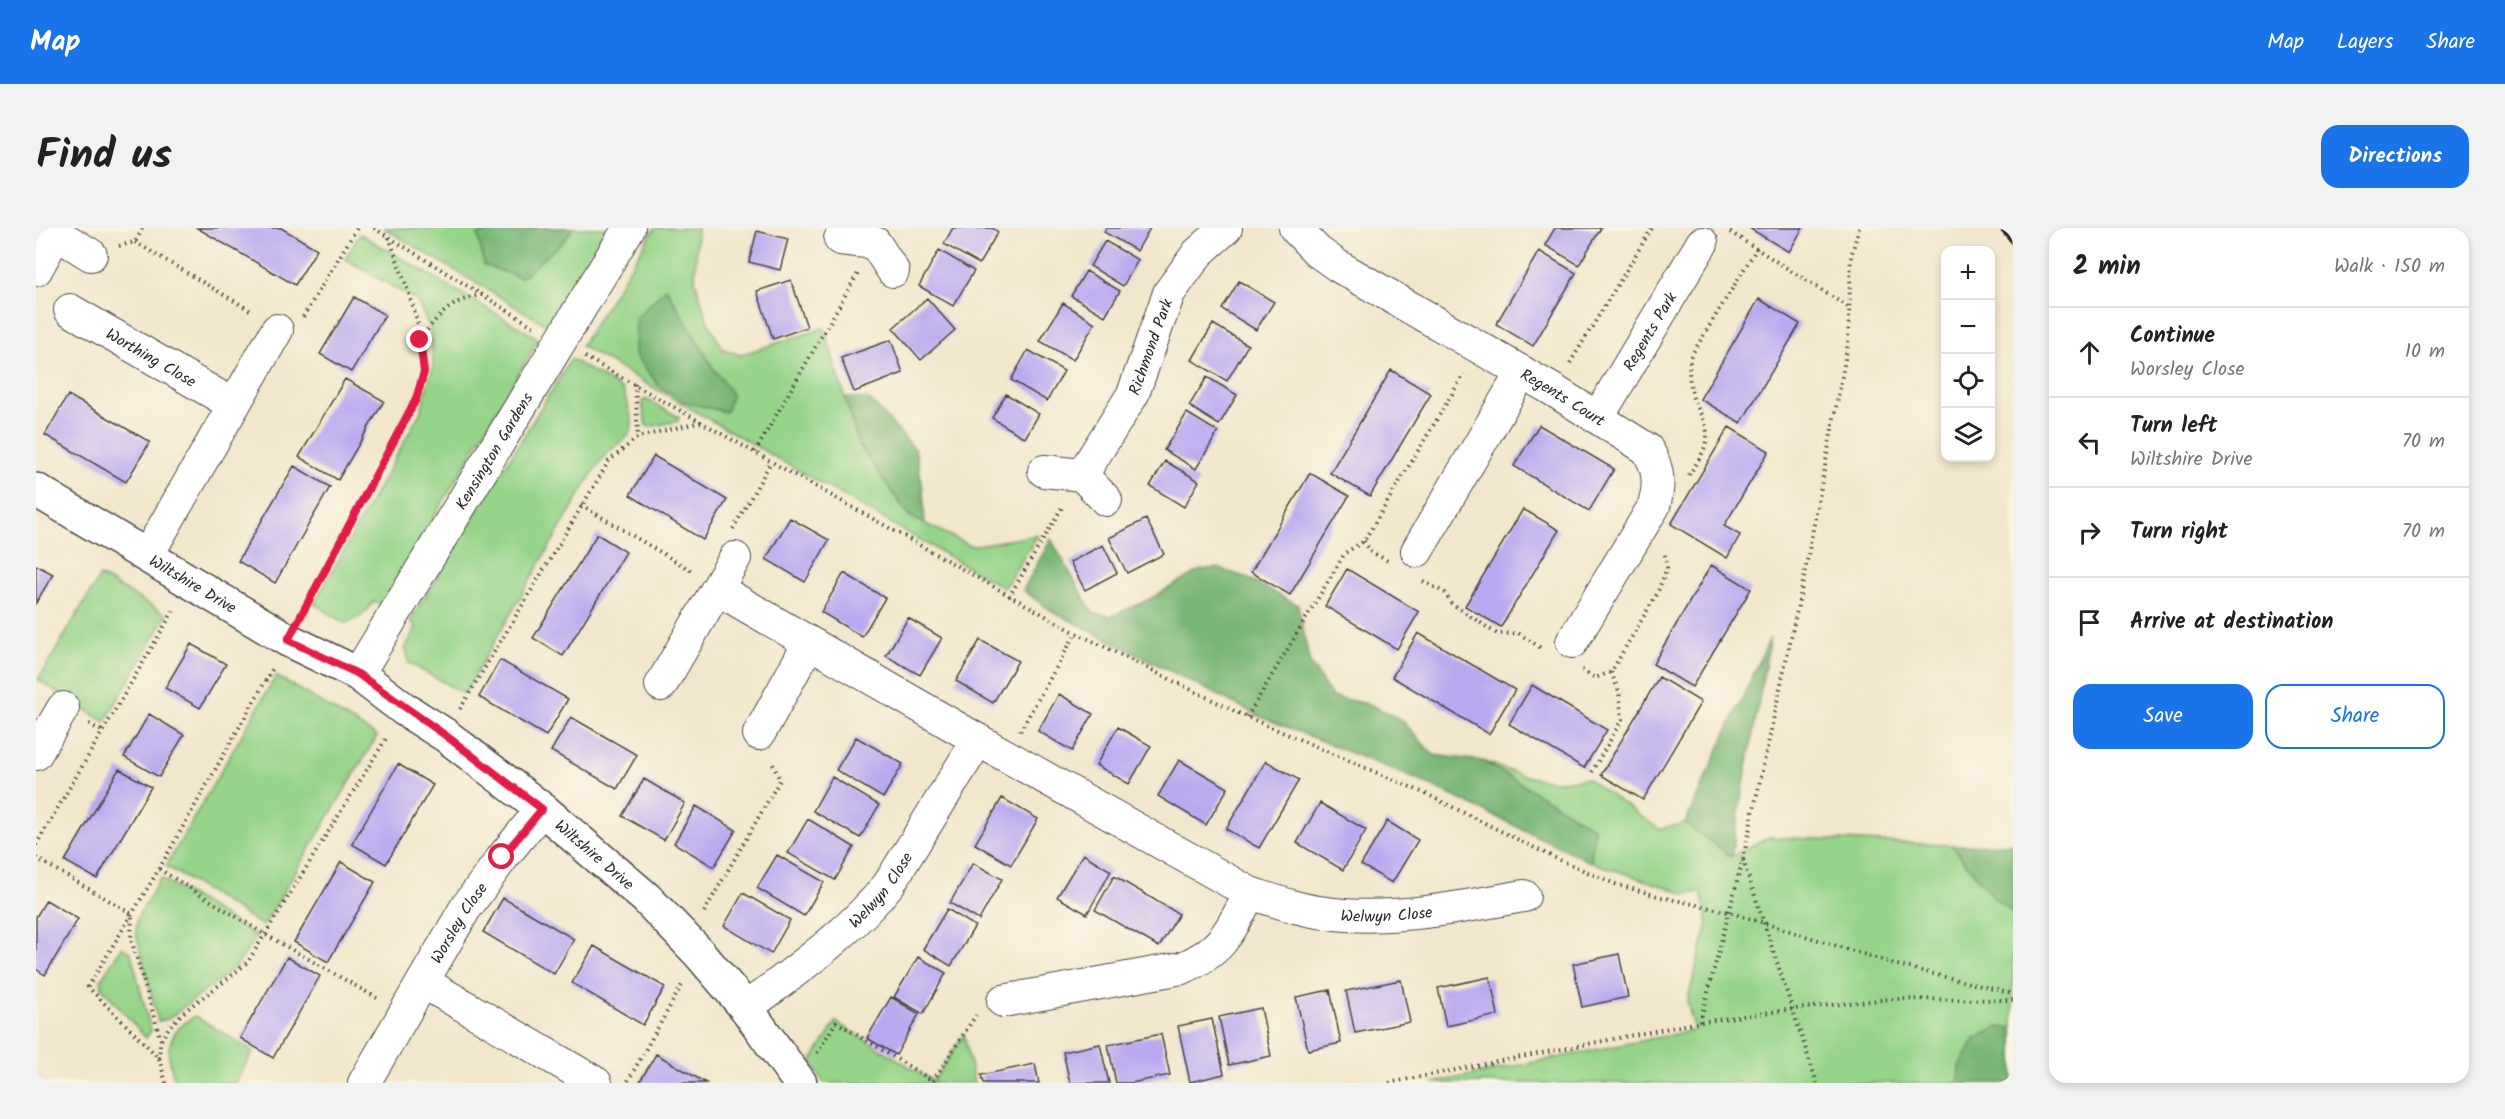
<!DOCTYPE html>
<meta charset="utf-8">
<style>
body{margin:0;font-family:Kalam,sans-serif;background:#f2f2f2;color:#222}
.controls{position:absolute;right:18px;top:18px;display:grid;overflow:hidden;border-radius:12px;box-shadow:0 3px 9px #0003}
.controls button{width:54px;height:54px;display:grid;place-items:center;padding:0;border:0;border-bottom:2px solid #e0e0e0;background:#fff;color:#222;font:30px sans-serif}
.stop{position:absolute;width:18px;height:18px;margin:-14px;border:4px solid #e11d48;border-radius:50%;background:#fff}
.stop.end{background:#e11d48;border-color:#fff;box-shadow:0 2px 6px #0008}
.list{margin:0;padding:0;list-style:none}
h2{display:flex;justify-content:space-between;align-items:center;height:78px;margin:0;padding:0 24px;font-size:26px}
h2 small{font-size:20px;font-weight:400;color:#767676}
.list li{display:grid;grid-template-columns:39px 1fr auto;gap:18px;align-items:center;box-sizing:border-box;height:90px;padding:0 24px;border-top:2px solid #e0e0e0}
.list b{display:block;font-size:22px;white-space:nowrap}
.list p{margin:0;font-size:20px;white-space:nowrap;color:#767676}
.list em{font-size:20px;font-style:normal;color:#767676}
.actions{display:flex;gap:12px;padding:18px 24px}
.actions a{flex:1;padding:14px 0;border:2px solid #1a73e8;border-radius:18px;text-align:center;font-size:21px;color:#1a73e8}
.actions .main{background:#1a73e8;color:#fff}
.icon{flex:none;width:33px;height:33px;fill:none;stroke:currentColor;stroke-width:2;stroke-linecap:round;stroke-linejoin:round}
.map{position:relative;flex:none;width:1977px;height:855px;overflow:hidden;border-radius:18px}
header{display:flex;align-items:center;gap:36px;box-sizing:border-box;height:84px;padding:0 30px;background:#1a73e8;color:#fff}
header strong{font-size:28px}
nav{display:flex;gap:33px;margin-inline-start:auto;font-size:21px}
.intro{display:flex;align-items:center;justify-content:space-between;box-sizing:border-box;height:144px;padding:0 36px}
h1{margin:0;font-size:42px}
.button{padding:15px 27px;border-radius:18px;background:#1a73e8;color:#fff;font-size:21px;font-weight:700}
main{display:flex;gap:36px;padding:0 36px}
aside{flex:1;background:#fff;border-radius:18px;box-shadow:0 3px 9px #0003}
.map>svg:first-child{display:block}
</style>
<header>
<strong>Map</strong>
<nav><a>Map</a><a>Layers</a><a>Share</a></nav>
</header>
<div class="intro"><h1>Find us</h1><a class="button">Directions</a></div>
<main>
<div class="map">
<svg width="1977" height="855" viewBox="0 0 1977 855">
<rect width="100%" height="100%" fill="#fcf5e5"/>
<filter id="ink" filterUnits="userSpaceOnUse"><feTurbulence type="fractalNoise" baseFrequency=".0167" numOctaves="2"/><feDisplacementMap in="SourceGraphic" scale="12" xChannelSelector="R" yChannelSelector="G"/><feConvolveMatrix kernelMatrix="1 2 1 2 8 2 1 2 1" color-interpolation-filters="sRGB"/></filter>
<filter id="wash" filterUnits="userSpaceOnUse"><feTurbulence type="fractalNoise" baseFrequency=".008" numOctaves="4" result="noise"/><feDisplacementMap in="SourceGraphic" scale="24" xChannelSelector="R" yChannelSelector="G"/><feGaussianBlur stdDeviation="1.35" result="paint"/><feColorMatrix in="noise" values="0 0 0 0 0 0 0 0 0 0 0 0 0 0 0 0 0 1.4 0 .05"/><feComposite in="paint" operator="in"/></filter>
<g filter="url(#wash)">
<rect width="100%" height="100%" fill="#f2e7cc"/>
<path fill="#96d489" stroke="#60805a" stroke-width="1.5" d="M348,0H573L512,98Z
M619,0H661L659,52L672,94L687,121L704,127L788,100L823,217L873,288L935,318L1002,307L968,360L545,118Z
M324,6L503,111L346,377L338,373C329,386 324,392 308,395L278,376L385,183L397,137L395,103L381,73L309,31Z
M535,131L587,162L596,192L595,203L589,211L570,226L554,249L428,466L373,435L369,421L380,398L374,393Z
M609,171L643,189L642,193L613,199L610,197L606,174Z
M64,348L131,387L69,494L2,452Z
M240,448L341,508L227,698L130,638Z
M1447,533C1481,546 1512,559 1550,550L1623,601L1649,595L1695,628L1733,609L1916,617L1959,671L1977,685V855H1396L1659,802L1651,774L1672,695L1665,664L1650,666L1555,634L1558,600Z
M125,650L221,708L199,740L132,791L122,793L100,705L101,690Z
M86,719L95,725L115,803L110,810L66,760L65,751Z
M159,788L217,823L200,855H140C128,824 129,806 159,788Z
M800,794L897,853L928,806L938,855H788L775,834Z"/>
<path fill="#78b675" stroke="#527050" stroke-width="1.5" d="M461,0H537L528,13L485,50L448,37L442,7Z
M630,60L678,141L696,166L690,184L649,174L623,158L599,127L600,90Z
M809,169L834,172L879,221L887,260L889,296L873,288L823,217Z
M1015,311L1057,385L1076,388L1114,371L1164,342L1182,340L1211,350L1262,377L1274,435L1296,469L1333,476L1366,492L1397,527L1447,533L1558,600L1555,634L1387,554L1223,488L1016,383L987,362Z
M1734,410L1695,629L1649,595Z
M1977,616V685L1959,671L1916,617Z
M1962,799L1977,800V855H1923L1924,839L1939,811Z"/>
<g id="blocks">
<path fill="#baa9f0" d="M161,0H245L281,21L259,57Z
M917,0H956L962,4L943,36L908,16Z
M1070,0H1114L1101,23L1068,4Z
M1519,0H1565L1543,37L1509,17Z
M1713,0H1767L1753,24Z
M721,3L752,11L744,42L713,34Z
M1069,13L1102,32L1087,58L1054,38Z
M903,22L938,43L917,78L883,58Z
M1503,23L1540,45L1497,118L1460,96Z
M1050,43L1084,63L1069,88L1035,68Z
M755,52L771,99L737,111L721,63Z
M1203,53L1238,74L1220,102L1186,81Z
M318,69L349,87L315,144L284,126Z
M891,70L919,102L885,132L857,100Z
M1723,71L1764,96L1705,195L1664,171Z
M1027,75L1059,95L1037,132L1004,113Z
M1177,96L1212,117L1191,153L1156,132Z
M855,112L867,145L818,164L805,130Z
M992,122L1028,143L1011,173L975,152Z
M1355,142L1395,166L1334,268L1294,245Z
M1171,149L1201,167L1183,197L1153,178Z
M309,151L348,173L302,252L263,229Z
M970,166L1003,186L989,210L956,190Z
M32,167L114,214L90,254L9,207Z
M1151,185L1182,204L1160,241L1128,222Z
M1503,197L1578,241L1553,283L1478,238Z
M1693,199L1733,223L1688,298L1704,307L1691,330L1635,296Z
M618,228L691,272L667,312L594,267Z
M1129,233L1163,253L1148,279L1114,258Z
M258,238L294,259L239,355L202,333Z
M1274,245L1313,268L1254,367L1215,344Z
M1487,281L1523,302L1465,399L1429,378Z
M754,290L793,312L769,354L730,331Z
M1110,291L1128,326L1091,345L1073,310Z
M561,306L590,324L527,428L497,410Z
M1067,317L1081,345L1049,362L1034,334Z
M0,337L17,346L0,375Z
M1675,337L1715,361L1656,459L1617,436Z
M1311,341L1383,384L1361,421L1289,378Z
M808,345L849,370L826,409L785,384Z
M872,390L906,410L884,447L850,428Z
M1382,405L1479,462L1453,506L1356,449Z
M944,412L982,433L957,475L920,453Z
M155,416L190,436L164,480L129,460Z
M464,432L532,471L510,508L443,469Z
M1623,449L1665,474L1607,572L1565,547Z
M1496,457L1571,502L1548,540L1473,496Z
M1023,466L1057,486L1036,523L1002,503Z
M113,486L148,507L123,549L88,529Z
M535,489L601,527L581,561L515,523Z
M1082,499L1115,518L1093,556L1060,537Z
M820,509L867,536L847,570L800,542Z
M1143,532L1192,560L1170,597L1122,568Z
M1230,533L1263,552L1223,620L1190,601Z
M362,536L397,557L350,636L316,616Z
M83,541L115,559L61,651L29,633Z
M796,549L843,577L824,610L777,583Z
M608,551L649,575L628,612L586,588Z
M966,570L1002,591L975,637L939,616Z
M1284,575L1330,602L1307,642L1261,615Z
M660,578L700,602L678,639L638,615Z
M772,591L818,619L799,652L752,625Z
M1351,593L1382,612L1356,655L1325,637Z
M1047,626L1075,643L1051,686L1021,669Z
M741,627L788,654L768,688L721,660Z
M305,634L339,654L292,734L258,714Z
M937,635L966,651L943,692L914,675Z
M1078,648L1143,686L1123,719L1059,682Z
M707,665L754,692L735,726L688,698Z
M467,670L538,711L518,746L447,704Z
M10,672L42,691L9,747L0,741V689Z
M911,681L939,698L915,738L887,721Z
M558,718L629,759L607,797L536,755Z
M1583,726L1592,769L1546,779L1537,736Z
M251,729L284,748L237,830L204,810Z
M882,729L910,745L887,786L858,769Z
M1454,749L1462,787L1410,798L1402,760Z
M1365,752L1374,794L1319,805L1310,763Z
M1294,762L1305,815L1272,822L1260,769Z
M855,769L883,786L860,827L831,810Z
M1225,780L1235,828L1193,837L1183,789Z
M1176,791L1188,846L1154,854L1142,798Z
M1125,806L1134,847L1095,855H1080L1072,817Z
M1064,816L1073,855H1034L1027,824Z
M620,826L670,855H603Z
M999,836L1003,855H947L945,847Z"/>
</g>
</g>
<g filter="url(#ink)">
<use href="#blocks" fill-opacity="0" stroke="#494743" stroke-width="1.5"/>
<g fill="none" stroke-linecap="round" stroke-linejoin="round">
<g stroke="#494743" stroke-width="34">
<g id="street">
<path d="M11,0L55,27"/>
<path id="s1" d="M1259,0L1281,23L1302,38L1517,162L1611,221C1623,240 1624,256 1618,278L1536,414"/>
<path d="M804,11L839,15L857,43"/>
<path d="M0,42L20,6"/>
<path id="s2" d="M34,82L198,177"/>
<path id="s3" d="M1562,189L1666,15"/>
<path d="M1008,243L1046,247L1070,272"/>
<path id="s4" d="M1046,247L1097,166L1133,65L1162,25L1190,0"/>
<path d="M1381,323L1486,144"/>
<path d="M111,328L241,102"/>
<path id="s5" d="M681,361L942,512L1214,665C1239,673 1264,682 1290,685C1355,694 1423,679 1488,668"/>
<path id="s6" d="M322,446L593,0"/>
<path d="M625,457L699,330"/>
<path d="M723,506L773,415"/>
<path d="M0,526L27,480"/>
<path d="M387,754L560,855"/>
<path d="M967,773L1146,740C1187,723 1194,703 1214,665"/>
<path id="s7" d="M710,780C760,742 813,706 853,656L942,512"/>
<path id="s8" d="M328,855L429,681L467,629L506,581"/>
</g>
</g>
<g stroke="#494743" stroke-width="36">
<g id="secondary">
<path id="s9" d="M0,262L252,412L322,446L368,481L409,507L506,581L610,670L663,725L710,780L764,855"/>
</g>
</g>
<path stroke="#494743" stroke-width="4" stroke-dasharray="1.5 4.5" stroke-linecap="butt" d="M338,0L498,99
M1694,4L1812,79
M99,14L217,84
M83,18L99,14L107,0
M267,89L321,0
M384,112C401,88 416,71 446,67
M549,129L1040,405L1211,489L1386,564L1517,629L1579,656L1625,669L1693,684L1862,737L1977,766
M1534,135L1616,0
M599,156L602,209
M719,224L822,45
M1653,247C1659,237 1668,226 1670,214C1675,196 1660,182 1656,166C1653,153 1652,141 1655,128L1721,20
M545,277L656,343
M697,301L735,234
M1328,313L1335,324L1352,333
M1387,353L1409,365L1415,375L1461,406L1482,405L1505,420
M973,369L1028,276
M268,384C296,333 323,282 351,230C363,206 388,170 388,142C389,102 366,47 353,9
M1546,442L1559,450L1575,444
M424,481L573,233L602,209L665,194
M1211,489L1309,325L1328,313L1428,146
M53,496L66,503
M984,503L1040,405
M1556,544L1586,491L1583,463L1575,444L1621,366L1631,340L1628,323
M0,617L139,380
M0,630L96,686L95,711L125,812
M1707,632L1781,855
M123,641L230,707L341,770
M668,684L744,552L736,534
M1664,794L1707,631L1767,354L1812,116L1815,28L1823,0
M781,825L800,794L897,853L940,787
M123,830C124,824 123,816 126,811C139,782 190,757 213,732L351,509
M592,853L647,755
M130,855L123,830L52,759L123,641L238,438
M1353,855L1664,794L1758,781L1853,771L1977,772"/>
<use href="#street" stroke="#fff" stroke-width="32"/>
<use href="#secondary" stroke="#fff" stroke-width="33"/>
<path stroke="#2b2b2b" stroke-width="4.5" d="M1965,0L1977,14"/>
</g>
</g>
<g fill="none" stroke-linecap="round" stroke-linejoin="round" filter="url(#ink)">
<path stroke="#e11d48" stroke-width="8" d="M384,112L388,144L380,171L252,412L322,446L409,507L506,581L466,629"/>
</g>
<g text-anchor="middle" stroke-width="5" stroke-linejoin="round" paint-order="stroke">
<g font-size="16" fill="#2b2b2b" stroke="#fcf5e5">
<text dy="6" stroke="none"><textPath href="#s3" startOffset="100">Regents Park</textPath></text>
<text dy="6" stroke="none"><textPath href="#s4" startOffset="146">Richmond Park</textPath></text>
<text dy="6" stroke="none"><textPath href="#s2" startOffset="94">Worthing Close</textPath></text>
<text dy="6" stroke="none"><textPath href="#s1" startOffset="318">Regents Court</textPath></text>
<text dy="6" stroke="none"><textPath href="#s6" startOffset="261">Kensington Gardens</textPath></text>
<text dy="6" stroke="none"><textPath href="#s9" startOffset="183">Wiltshire Drive</textPath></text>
<text dy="6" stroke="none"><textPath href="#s9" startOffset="669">Wiltshire Drive</textPath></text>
<text dy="6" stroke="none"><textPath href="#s7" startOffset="180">Welwyn Close</textPath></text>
<text dy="6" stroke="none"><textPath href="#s5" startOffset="753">Welwyn Close</textPath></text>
<text dy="6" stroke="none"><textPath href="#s8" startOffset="186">Worsley Close</textPath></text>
</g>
</g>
</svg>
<div class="controls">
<button>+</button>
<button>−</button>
<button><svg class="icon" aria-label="locate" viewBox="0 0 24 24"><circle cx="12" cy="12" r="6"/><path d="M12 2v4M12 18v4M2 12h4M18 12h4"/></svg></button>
<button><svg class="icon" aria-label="layers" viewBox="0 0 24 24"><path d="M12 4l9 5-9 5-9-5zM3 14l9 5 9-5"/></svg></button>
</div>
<div class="stop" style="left:466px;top:629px"></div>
<div class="stop end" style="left:384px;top:112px"></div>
</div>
<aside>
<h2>2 min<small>Walk · 150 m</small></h2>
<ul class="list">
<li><svg class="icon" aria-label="ahead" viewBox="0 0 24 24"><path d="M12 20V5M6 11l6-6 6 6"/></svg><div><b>Continue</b><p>Worsley Close</p></div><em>10 m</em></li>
<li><svg class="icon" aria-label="left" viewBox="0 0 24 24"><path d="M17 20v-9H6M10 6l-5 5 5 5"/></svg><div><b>Turn left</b><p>Wiltshire Drive</p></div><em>70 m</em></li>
<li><svg class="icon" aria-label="right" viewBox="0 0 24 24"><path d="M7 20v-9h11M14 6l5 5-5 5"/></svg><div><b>Turn right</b></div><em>70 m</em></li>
<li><svg class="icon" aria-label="arrive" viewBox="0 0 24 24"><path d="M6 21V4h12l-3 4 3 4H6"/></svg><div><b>Arrive at destination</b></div></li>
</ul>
<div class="actions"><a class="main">Save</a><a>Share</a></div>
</aside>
</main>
